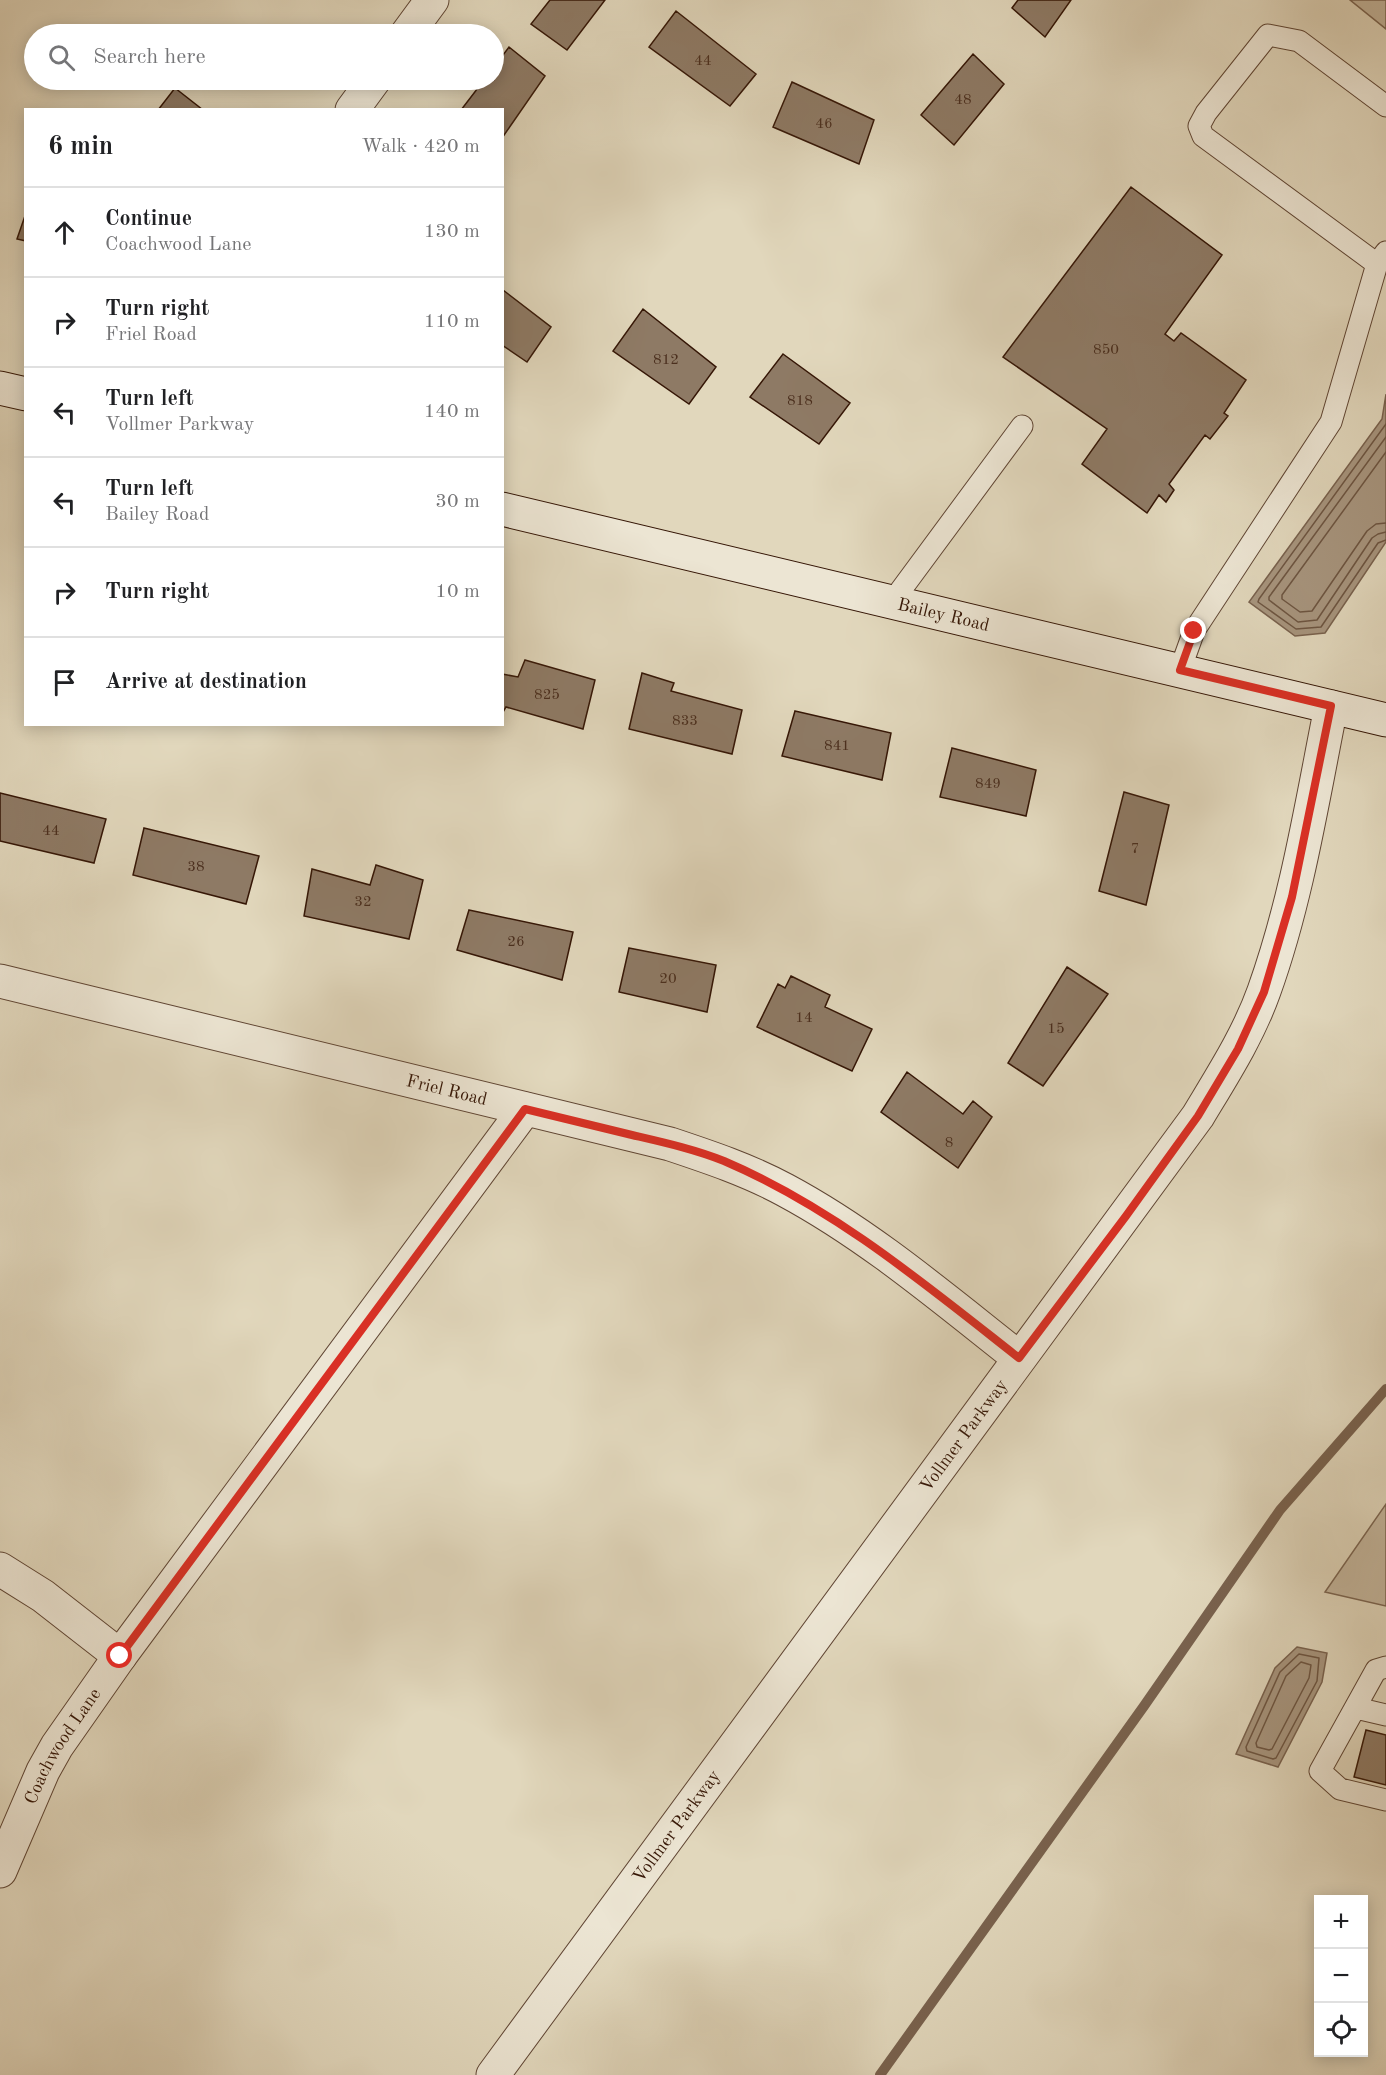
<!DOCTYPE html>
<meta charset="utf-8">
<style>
body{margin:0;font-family:"Old Standard TT",serif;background:#f2f2f2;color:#202124}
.controls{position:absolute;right:18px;bottom:18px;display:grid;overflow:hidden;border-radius:0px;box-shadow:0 3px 15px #0003}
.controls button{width:54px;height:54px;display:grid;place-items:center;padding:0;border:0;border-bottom:2px solid #e0e0e0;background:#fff;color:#202124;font:30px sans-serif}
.stop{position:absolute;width:18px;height:18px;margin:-14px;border:4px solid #d93025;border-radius:50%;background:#fff}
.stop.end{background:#d93025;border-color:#fff;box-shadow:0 2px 6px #0008}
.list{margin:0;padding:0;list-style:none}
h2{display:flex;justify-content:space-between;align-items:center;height:78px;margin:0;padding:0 24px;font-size:26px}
h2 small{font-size:20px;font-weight:400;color:#757577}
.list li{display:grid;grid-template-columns:39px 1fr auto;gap:18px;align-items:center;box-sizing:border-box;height:90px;padding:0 24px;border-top:2px solid #e0e0e0}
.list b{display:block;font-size:22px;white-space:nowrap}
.list p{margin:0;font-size:20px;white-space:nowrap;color:#757577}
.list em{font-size:20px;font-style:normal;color:#757577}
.icon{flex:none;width:33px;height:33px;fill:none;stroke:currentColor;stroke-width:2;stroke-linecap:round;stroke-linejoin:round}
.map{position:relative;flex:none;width:1386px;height:2075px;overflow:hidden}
.search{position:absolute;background:#fff;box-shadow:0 3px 15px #0003;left:24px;top:24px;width:480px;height:66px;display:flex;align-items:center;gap:15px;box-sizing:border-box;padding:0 21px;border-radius:33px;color:#757577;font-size:22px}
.panel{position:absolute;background:#fff;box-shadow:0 3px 15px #0003;left:24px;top:108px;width:480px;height:618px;border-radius:0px}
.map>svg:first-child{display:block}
</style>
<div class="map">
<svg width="1386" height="2075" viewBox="0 0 1386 2075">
<rect width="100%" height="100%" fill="#e1d7bc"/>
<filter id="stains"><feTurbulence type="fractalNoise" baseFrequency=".00333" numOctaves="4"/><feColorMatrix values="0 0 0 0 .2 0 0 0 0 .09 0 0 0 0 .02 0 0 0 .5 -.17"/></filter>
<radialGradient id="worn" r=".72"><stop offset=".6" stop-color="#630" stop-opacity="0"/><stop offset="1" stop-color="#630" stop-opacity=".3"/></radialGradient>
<path fill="#c4b69d" stroke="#7c6652" stroke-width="1.5" d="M1350,0H1386V29Z
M1386,1504V1606L1325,1592Z"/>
<path fill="#a7957e" stroke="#79624e" stroke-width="1.5" d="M1386,394V542L1325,633L1295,636L1249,602L1382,419Z
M1297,1647L1327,1653L1322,1682L1278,1767L1236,1754L1275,1668Z"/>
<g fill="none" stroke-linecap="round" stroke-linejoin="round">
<path stroke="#6e5642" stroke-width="1.5" d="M1386,424L1259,599L1258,602L1296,629L1321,627L1378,543L1386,540
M1386,437L1269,597V600L1298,622L1317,620L1372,538L1378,534L1386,532
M1386,452L1282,595V599L1300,612L1312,611L1367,531L1376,524L1386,523
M1299,1654L1319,1658L1317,1681L1276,1758L1273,1759L1247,1751L1246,1747L1280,1672Z
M1301,1662L1311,1665L1309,1678L1272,1749L1269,1750L1257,1747L1256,1743L1286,1676Z"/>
<path stroke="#79624e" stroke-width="10" d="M880,2075L1144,1706L1280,1510L1386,1389"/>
</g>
<path fill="#8e7a65" stroke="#351606" stroke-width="1.5" d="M550,0H605L567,50L531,24Z
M1018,0H1071L1045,37L1012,8Z
M676,11L756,74L730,106L649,47Z
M509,47L545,76L502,138V110H461L484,80H494V67Z
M973,54L1004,84L954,145L921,115Z
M792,82L874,120L859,164L773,127Z
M175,88L203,110H158Z
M1131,187L1222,255L1165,334L1174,341L1181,333L1246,380L1224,413L1228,416L1210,439L1205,435L1169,484L1174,490L1166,502L1159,495L1147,513L1082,464L1107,429L1003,357Z
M26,213V241L17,239Z
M503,290L551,327L527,362L502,345Z
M643,309L716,367L689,404L613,351Z
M783,354L850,403L819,444L750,397Z
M525,660L595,680L583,729L506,707L502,714V674L518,677Z
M642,673L674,683L671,691L742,710L732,754L629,729Z
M795,711L891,733L882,780L782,756Z
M952,748L1036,770L1026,816L940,797Z
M1124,792L1169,805L1146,905L1099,891Z
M0,793L106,819L94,863L0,841Z
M144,828L259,856L246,904L133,875Z
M376,865L423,880L409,939L304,916L312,869L370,885Z
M469,910L573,932L562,980L457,950Z
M629,948L716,965L707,1012L619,992Z
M1067,967L1108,994L1043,1086L1008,1063Z
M791,976L830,995L825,1007L872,1029L852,1071L757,1027L778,984L785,988Z
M907,1072L963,1114L973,1101L992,1117L958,1168L881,1112Z
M1366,1730L1386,1735V1785L1354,1777Z"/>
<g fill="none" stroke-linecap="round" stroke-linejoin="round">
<g stroke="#604634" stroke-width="23">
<path id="lane" d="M1377,264L1203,136L1199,126L1206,113L1268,35L1299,41L1386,106
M892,602L1022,426
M1180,670L1194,631L1331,422L1377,264L1386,252
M1386,1667L1376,1670L1320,1771L1340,1789L1386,1800
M1356,1708L1386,1715"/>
</g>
<g stroke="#604634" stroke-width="35">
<g id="street">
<path d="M407,34L432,0"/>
<path d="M352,110L374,80"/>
<path id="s1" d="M0,981L670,1144C709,1157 748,1170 785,1190C869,1235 944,1299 1019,1358"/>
<path d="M0,1569L43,1596L120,1656"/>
<path id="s2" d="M0,1871L43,1771L57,1746L120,1656L525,1109"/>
<path id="s3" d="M493,2075L1198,1116C1222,1076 1248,1036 1264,991C1297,899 1312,802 1331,707"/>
</g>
</g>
<g stroke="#351606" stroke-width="35">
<g id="secondary">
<path d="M0,388L26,394"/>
<path id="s4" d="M502,509L1386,720"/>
</g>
</g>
<use href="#lane" stroke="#ece5d3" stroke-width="21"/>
<use href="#street" stroke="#ece5d3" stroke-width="33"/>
<use href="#secondary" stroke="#ece5d3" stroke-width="33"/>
</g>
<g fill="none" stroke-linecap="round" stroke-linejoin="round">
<path stroke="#d93025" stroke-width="8" d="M120,1656L525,1109C561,1118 596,1126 632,1135C662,1142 694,1149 724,1161C834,1208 926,1285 1019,1358L1126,1216L1198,1116L1238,1049L1264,992L1292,897L1331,706L1180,670L1194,631"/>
</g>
<g text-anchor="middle" stroke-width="4.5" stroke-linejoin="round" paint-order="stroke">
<g font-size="15" fill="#4b2f1e">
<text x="703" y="65">44</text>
<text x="963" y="104">48</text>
<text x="824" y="128">46</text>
<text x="1106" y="354">850</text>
<text x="666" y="364">812</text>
<text x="800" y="405">818</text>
<text x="547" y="699">825</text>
<text x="685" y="725">833</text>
<text x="837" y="750">841</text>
<text x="988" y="788">849</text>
<text x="51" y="835">44</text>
<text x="1135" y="853">7</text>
<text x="196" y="871">38</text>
<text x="363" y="906">32</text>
<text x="516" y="946">26</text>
<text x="668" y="983">20</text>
<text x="804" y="1022">14</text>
<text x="1056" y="1033">15</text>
<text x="949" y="1147">8</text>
</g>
<g font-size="18" fill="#351606" stroke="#ece5d3">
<text dy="6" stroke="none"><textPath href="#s4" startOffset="454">Bailey Road</textPath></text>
<text dy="6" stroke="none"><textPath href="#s1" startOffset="460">Friel Road</textPath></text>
<text dy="6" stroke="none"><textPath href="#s3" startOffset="794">Vollmer Parkway</textPath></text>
<text dy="6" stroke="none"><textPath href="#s2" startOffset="140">Coachwood Lane</textPath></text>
<text dy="6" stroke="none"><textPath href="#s3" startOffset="309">Vollmer Parkway</textPath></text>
</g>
</g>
<rect width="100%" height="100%" filter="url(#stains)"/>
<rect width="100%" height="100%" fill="url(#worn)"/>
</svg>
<div class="controls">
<button>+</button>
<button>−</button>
<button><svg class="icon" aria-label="locate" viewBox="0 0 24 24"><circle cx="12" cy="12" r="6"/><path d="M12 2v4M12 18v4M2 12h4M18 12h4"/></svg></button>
</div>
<div class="stop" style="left:120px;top:1656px"></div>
<div class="stop end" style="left:1194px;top:631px"></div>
<div class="search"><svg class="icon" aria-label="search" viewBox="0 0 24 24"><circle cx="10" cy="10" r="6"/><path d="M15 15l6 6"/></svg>Search here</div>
<section class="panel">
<h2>6 min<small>Walk · 420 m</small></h2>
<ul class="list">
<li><svg class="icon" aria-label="ahead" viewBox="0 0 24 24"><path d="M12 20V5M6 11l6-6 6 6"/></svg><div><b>Continue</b><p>Coachwood Lane</p></div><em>130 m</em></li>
<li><svg class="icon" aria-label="right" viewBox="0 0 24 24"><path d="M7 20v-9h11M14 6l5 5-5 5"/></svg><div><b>Turn right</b><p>Friel Road</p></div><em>110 m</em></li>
<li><svg class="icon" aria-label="left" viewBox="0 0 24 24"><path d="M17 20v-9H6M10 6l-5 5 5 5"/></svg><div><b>Turn left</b><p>Vollmer Parkway</p></div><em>140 m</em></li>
<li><svg class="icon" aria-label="left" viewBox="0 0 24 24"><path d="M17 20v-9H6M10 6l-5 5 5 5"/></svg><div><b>Turn left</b><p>Bailey Road</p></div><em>30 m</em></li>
<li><svg class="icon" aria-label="right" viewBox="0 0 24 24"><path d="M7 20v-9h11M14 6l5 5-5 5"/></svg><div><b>Turn right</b></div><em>10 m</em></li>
<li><svg class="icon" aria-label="arrive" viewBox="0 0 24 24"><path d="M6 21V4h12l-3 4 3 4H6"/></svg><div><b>Arrive at destination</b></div></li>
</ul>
</section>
</div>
